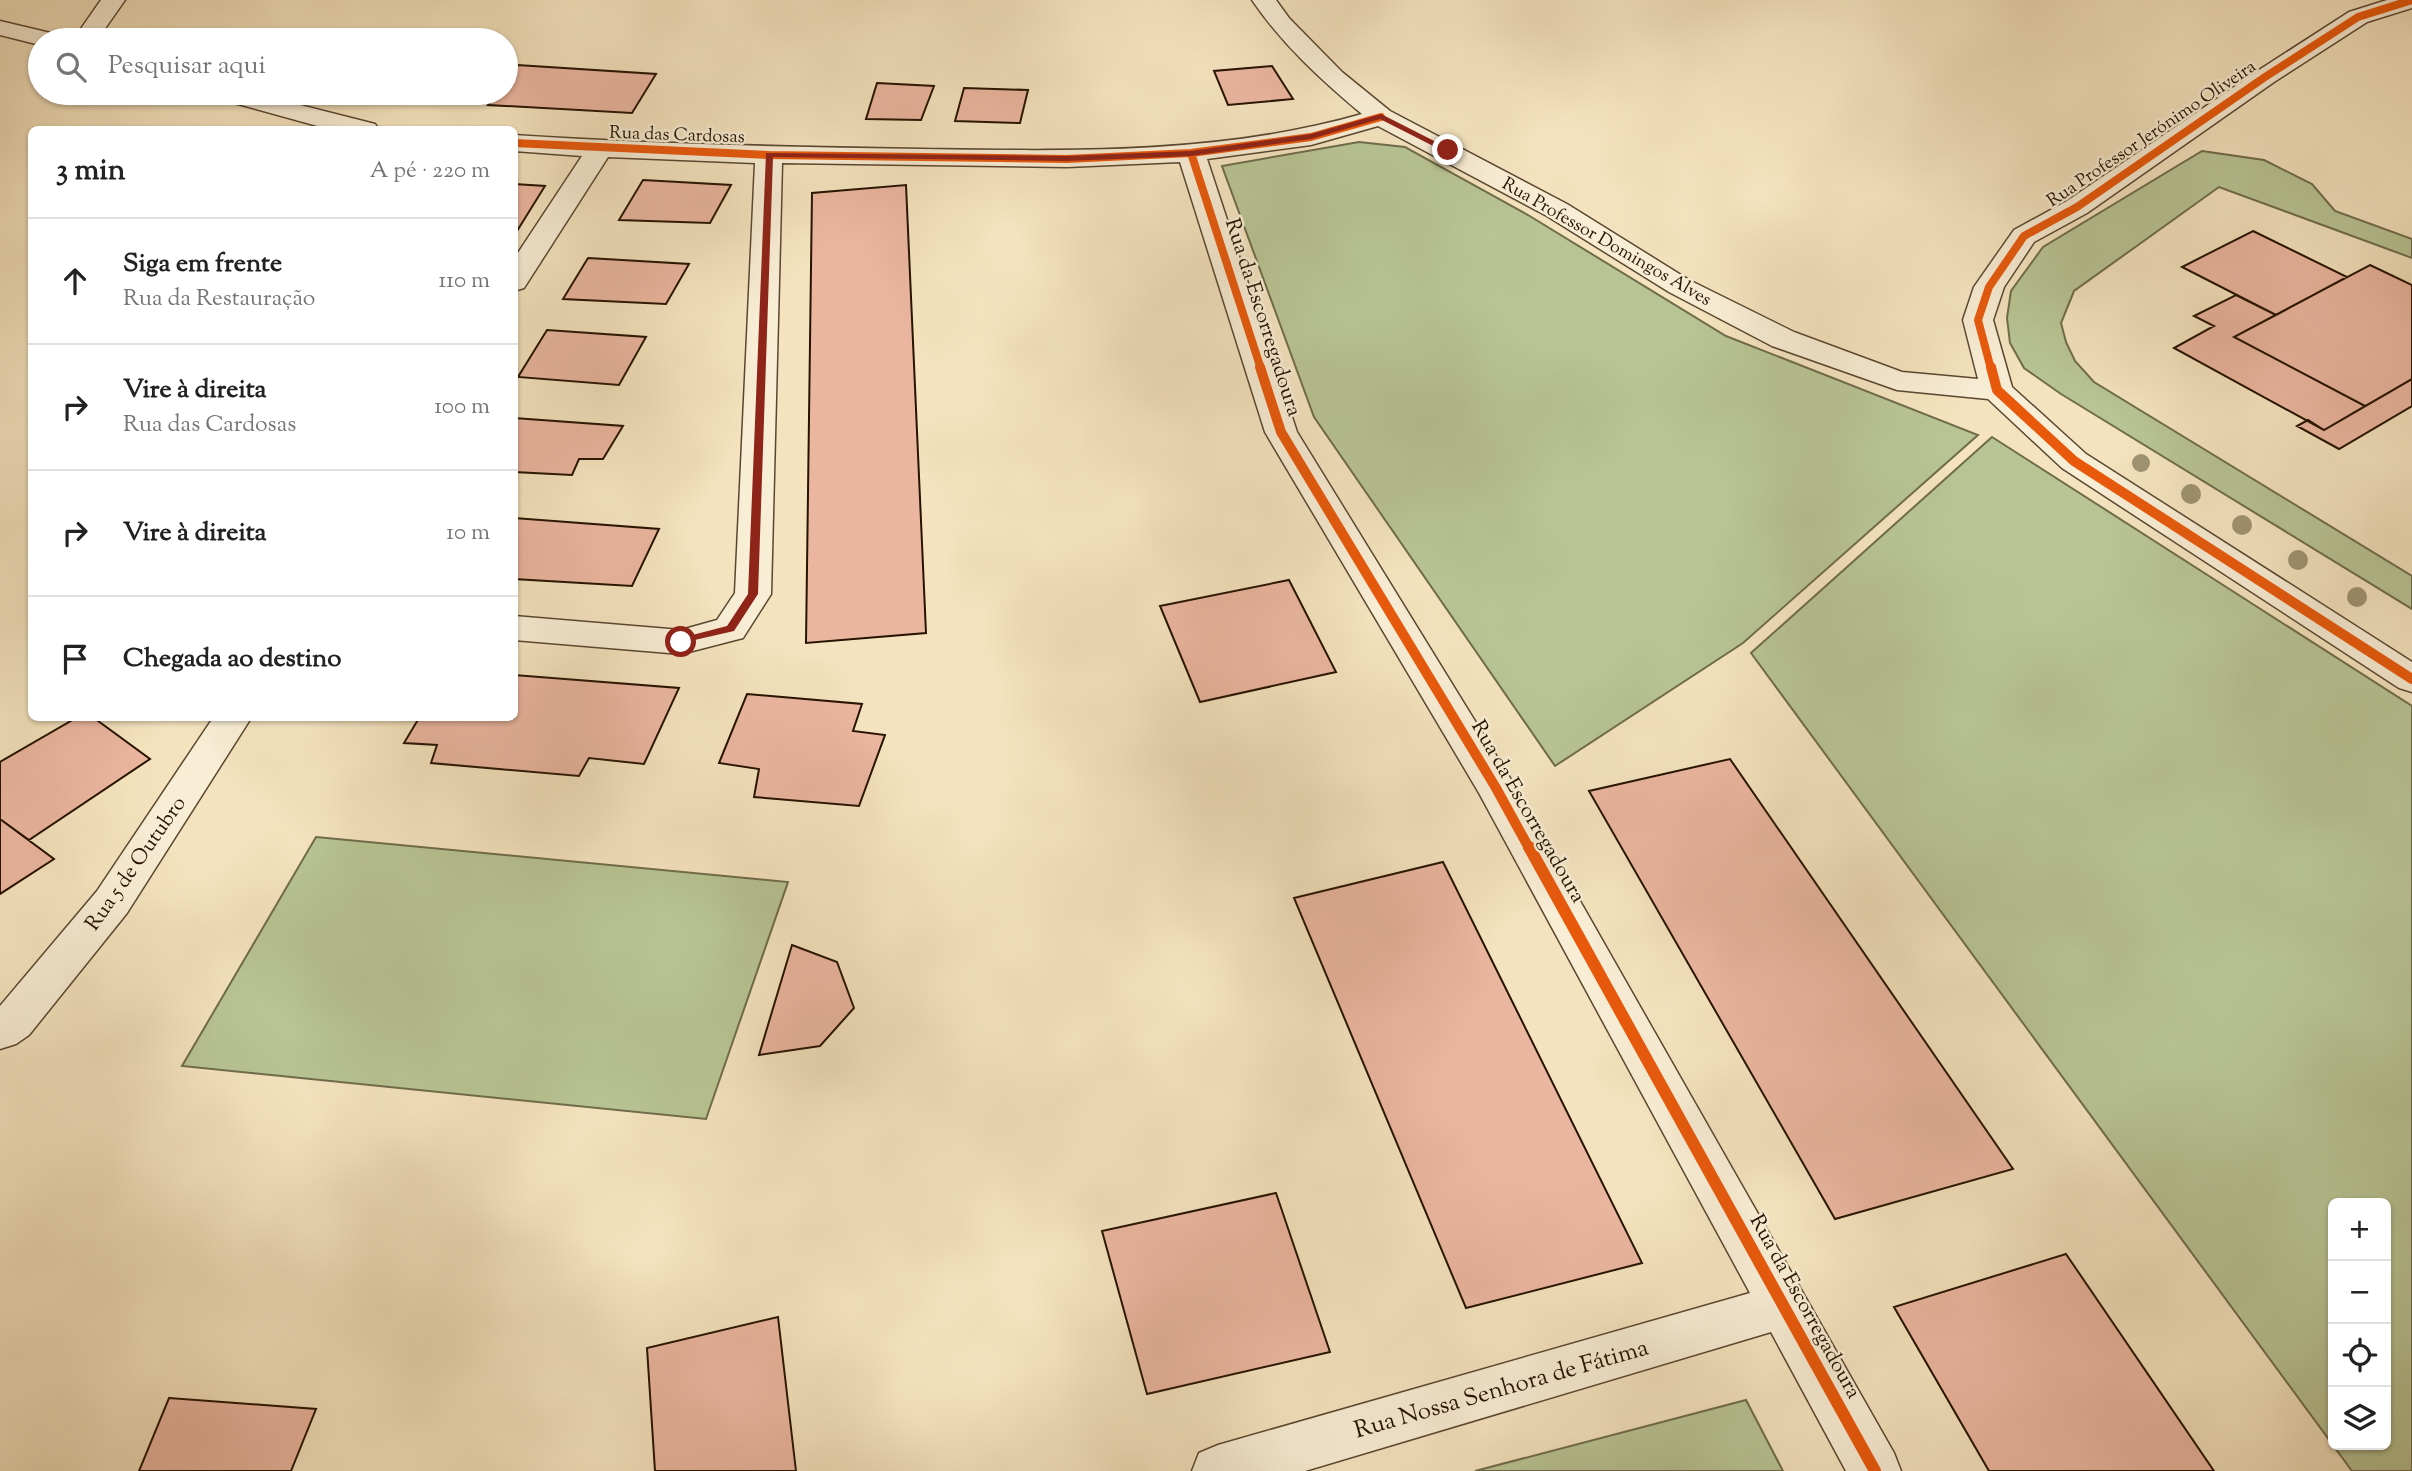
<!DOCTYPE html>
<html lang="pt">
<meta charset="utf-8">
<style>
body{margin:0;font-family:"Sorts Mill Goudy",serif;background:#f6f6f6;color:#222}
.controls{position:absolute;right:21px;bottom:21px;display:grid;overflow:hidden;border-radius:10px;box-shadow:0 2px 5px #0004}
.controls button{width:63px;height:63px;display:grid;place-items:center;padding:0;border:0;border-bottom:2px solid #e0e0e0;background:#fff;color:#222;font:35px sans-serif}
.stop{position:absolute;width:21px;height:21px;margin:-16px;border:5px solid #8f2418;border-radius:50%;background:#fff}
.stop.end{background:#8f2418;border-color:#fff;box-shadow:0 2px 7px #0008}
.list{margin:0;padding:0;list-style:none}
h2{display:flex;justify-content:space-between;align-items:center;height:91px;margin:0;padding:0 28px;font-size:30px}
h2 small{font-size:23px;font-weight:400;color:#767676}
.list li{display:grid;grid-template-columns:46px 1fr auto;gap:21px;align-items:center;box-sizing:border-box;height:126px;padding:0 28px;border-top:2px solid #e0e0e0}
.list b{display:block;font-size:26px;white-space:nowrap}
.list p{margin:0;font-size:23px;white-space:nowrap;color:#767676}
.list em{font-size:23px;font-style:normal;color:#767676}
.icon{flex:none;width:38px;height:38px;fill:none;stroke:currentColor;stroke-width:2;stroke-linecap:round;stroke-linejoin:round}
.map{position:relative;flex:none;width:2412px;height:1471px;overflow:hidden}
.search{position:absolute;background:#fff;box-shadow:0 2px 5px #0004;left:28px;top:28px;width:490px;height:77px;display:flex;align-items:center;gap:18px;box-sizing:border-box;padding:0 24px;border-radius:38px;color:#767676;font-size:26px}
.panel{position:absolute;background:#fff;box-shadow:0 2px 5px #0004;left:28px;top:126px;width:490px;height:595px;border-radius:10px}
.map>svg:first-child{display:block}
</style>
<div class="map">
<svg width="2412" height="1471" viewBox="0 0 2412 1471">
<rect width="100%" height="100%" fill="#f4e3be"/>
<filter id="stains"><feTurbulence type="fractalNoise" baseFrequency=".00286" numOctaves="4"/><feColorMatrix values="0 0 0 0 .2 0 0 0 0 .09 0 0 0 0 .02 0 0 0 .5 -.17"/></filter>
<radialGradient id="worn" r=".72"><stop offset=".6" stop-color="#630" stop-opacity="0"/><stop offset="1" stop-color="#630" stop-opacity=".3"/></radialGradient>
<path fill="#b8c494" stroke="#6f6c4a" stroke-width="2" fill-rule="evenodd" d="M1359,142L1405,147L1528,215L1726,336L1978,435L1743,643L1555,766L1314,417L1222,166Z
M2202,151L2264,160L2312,184L2335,211L2412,239V258L2219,187L2074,291L2061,323L2066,342L2075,361L2094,382L2412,576V609L2061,394L2024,368L2010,343L2007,318L2011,291L2043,247Z
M1992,437L2412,706V1471H2352L1751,653ZM2386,1203V1445H2333V1203Z
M316,837L788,882L706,1119L182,1066Z
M1746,1400L1783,1471H1475Z"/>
<path fill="#ebb6a0" stroke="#261301" stroke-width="2" d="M517,65L656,74L632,113L488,105L497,93H506V81Z
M1272,66L1293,99L1228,105L1214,71Z
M877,83L934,86L921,120L866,119Z
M964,88L1028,90L1020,123L955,121Z
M643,180L731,185L710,223L619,220Z
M514,184L545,186L517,231H514Z
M906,185L926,633L806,643L812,193Z
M2253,231L2347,277L2276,315L2182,267Z
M588,258L689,264L666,304L563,299Z
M2370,265L2412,285V379L2365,406L2234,337Z
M2236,295L2276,315L2234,337L2365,406L2324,430L2174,348L2214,326L2194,316Z
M547,330L646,337L619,385L518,377Z
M2412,379V406L2339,449L2297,426L2308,420L2324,430Z
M514,418L623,426L603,459H579L572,475L514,472Z
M514,518L659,529L632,586L514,579Z
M1289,580L1336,672L1200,702L1160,606Z
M514,675L679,688L644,764L589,758L579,776L431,763L437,745L404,743L419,718H514Z
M747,694L862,704L853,731L885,735L859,806L754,797L759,769L719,763Z
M76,718H94L150,759L29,840L0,819V762Z
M1730,759L2013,1169L1835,1219L1589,791Z
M0,819L54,859L0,894Z
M1443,862L1642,1263L1466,1308L1294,898Z
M792,945L837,962L854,1008L820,1046L759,1055Z
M1276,1193L1330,1352L1147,1394L1102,1231Z
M2066,1254L2214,1471H1989L1894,1307Z
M778,1317L796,1471H655L647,1348Z
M169,1398L316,1409L291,1471H139Z"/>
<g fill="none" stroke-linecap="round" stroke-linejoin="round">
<g stroke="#5a4730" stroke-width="3">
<path id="street" d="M101,0H125L97,40H73Z
M1252,0H1276L1289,18L1342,72L1390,111L1567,204L1689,280L1794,332L1902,372L1978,379L1963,320L1974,287L2014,230L2067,201L2256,72L2349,12L2387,0H2412V8L2367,22L2274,82L2087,213L2034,242L2004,287L1993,320L2012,387L2086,454L2412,662V692L2399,688L2062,468L1988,399L1897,390L1772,346L1669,292L1547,216L1378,126L1311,145L1207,159L1297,432L1510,778L1894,1453L1901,1471H1846L1771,1332L1305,1471H1192L1199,1453L1218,1445L1750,1293L1479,793L1265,432L1180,162L1067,167L782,163L771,594L743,638L681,654L514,640V616L681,630L717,620L735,593L755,163L608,157L524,288L514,291V259L582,156L514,151V135C650,144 785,147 921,149C1069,151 1219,155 1362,114C1321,80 1282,44 1252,0Z
M0,21L59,35L62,40H40V45L0,35Z
M212,93H253L375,124L379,130H332L216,98Z
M213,718H251L127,913L29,1035L16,1044L0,1049V1006L97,891Z"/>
</g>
<use href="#street" fill="#f8edd5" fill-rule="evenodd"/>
<g stroke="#f8edd5" stroke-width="11">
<path id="cycleway-far2" d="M514,143L769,155L1067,159L1191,153L1311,137L1381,117
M1191,153L1261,369
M1991,369L1978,320L1989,287L2024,236L2077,207L2265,77L2358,17L2412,0"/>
</g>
<g stroke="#f8edd5" stroke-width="14">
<path id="cycleway-far1" d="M1260,367L1281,432L1496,788L1529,848
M1991,367L1997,390L2074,461L2412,679"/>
</g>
<g stroke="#f8edd5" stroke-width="17">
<path id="cycleway" d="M1529,847L1875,1471"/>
</g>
<use href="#cycleway-far2" stroke="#e8590c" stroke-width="8"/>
<use href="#cycleway-far1" stroke="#e8590c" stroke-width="10"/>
<use href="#cycleway" stroke="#e8590c" stroke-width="12"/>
</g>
<g fill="#9f9372">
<circle cx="2141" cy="463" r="9"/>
<circle cx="2191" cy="494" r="10"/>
<circle cx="2242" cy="525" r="10"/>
<circle cx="2298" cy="560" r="10"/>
<circle cx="2357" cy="597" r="10"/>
</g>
<path fill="#8f2418" d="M1381,114L1452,150L1445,152L1380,119L1311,139L1191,156L1067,161L773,157L758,594L734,631L677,644V639L727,626L748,594L766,153L1067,156L1191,151L1311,134Z"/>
<g text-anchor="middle" stroke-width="5" stroke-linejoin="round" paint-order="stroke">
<g font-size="18" fill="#261301" stroke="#f8edd5">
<text transform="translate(2151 133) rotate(-34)" y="6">Rua Professor Jerónimo Oliveira</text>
<text transform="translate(677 134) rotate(2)" y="6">Rua das Cardosas</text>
<text transform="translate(1607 241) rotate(30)" y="6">Rua Professor Domingos Alves</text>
</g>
<g font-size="21" fill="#261301" stroke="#f8edd5">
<text transform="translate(1264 317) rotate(72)" y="7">Rua da Escorregadoura</text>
<text transform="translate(1529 811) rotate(60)" y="7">Rua da Escorregadoura</text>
<text transform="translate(135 863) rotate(-55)" y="7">Rua 5 de Outubro</text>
<text transform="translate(1806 1306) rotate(61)" y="7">Rua da Escorregadoura</text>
</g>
<g font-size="24" fill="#261301" stroke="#f8edd5">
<text transform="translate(1501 1388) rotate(-16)" y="8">Rua Nossa Senhora de Fátima</text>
</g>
</g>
<rect width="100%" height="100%" filter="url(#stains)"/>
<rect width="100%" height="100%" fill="url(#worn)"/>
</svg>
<div class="controls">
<button>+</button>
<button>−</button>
<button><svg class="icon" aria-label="locate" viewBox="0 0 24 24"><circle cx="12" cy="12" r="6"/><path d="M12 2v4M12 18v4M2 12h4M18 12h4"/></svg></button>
<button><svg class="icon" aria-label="layers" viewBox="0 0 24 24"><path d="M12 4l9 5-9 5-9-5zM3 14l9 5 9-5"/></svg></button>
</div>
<div class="stop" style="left:681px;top:642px"></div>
<div class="stop end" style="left:1448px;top:150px"></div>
<div class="search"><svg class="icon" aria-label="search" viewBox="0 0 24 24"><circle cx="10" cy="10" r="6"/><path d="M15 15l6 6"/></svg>Pesquisar aqui</div>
<section class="panel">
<h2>3 min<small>A pé · 220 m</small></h2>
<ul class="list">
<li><svg class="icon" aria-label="ahead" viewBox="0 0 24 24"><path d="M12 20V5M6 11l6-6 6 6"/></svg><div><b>Siga em frente</b><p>Rua da Restauração</p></div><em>110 m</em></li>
<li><svg class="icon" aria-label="right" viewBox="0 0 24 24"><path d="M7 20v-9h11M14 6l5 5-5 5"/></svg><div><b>Vire à direita</b><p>Rua das Cardosas</p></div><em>100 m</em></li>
<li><svg class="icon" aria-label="right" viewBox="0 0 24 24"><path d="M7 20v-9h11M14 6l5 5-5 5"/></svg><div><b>Vire à direita</b></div><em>10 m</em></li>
<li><svg class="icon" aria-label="arrive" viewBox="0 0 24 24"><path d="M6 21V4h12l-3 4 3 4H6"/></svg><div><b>Chegada ao destino</b></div></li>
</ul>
</section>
</div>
